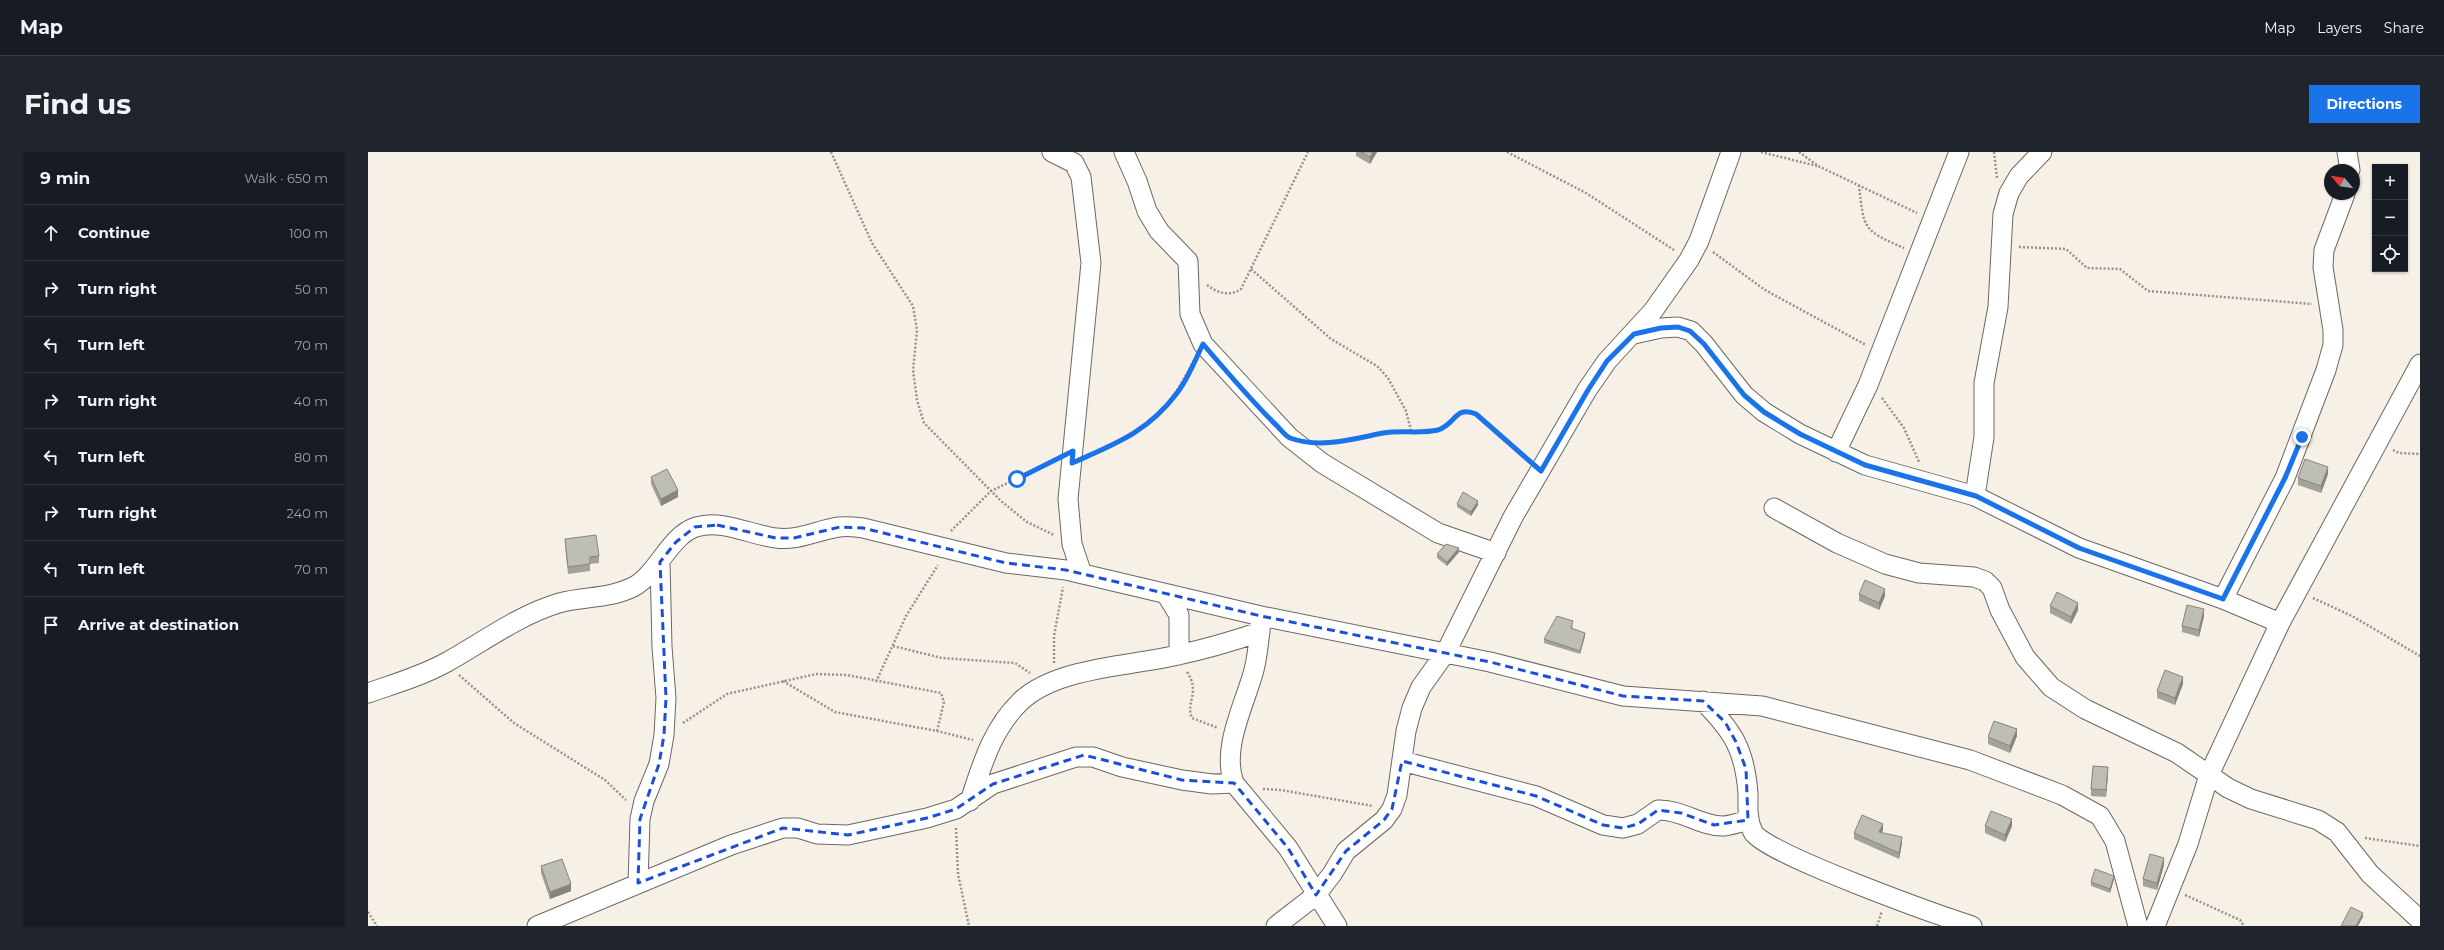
<!DOCTYPE html>
<meta charset="utf-8">
<style>
body{margin:0;font-family:Montserrat,sans-serif;background:#20242c;color:#f1f3f6}
.controls{position:absolute;right:12px;top:12px;display:grid;overflow:hidden;border-radius:0px;box-shadow:0 1px 3px #0004}
.controls button{width:36px;height:36px;display:grid;place-items:center;padding:0;border:0;border-bottom:1px solid #363941;background:#171b24;color:#f1f3f6;font:20px sans-serif}
.compass{position:absolute;left:1956px;top:12px;width:36px;height:36px;border-radius:50%;background:#171b24;box-shadow:0 1px 3px #0004;rotate:299deg}
.stop{position:absolute;width:12px;height:12px;margin:-9px;border:3px solid #1a73e8;border-radius:50%;background:#fff}
.stop.end{background:#1a73e8;border-color:#fff;box-shadow:0 1px 4px #0008}
.list{margin:0;padding:0;list-style:none}
h2{display:flex;justify-content:space-between;align-items:center;height:52px;margin:0;padding:0 16px;font-size:17px}
h2 small{font-size:13px;font-weight:400;color:#9ea1a6}
.list li{display:grid;grid-template-columns:26px 1fr auto;gap:12px;align-items:center;box-sizing:border-box;height:56px;padding:0 16px;border-top:1px solid #363941}
.list b{display:block;font-size:15px;white-space:nowrap}
.list em{font-size:13px;font-style:normal;color:#9ea1a6}
.icon{flex:none;width:22px;height:22px;fill:none;stroke:currentColor;stroke-width:2;stroke-linecap:round;stroke-linejoin:round}
.map{position:relative;flex:none;width:2052px;height:774px;overflow:hidden;border-radius:0px}
header{display:flex;align-items:center;gap:24px;box-sizing:border-box;height:56px;padding:0 20px;background:#171b24;border-bottom:1px solid #363941}
header strong{font-size:19px}
nav{display:flex;gap:22px;margin-inline-start:auto;font-size:14px}
.intro{display:flex;align-items:center;justify-content:space-between;box-sizing:border-box;height:96px;padding:0 24px}
h1{margin:0;font-size:28px}
.button{padding:10px 18px;border-radius:0px;background:#1a73e8;color:#fff;font-size:14px;font-weight:700}
main{display:flex;gap:24px;padding:0 24px}
aside{flex:1;background:#171b24;border-radius:0px;box-shadow:0 1px 3px #0004}
.map>svg:first-child{display:block}
</style>
<header>
<strong>Map</strong>
<nav><a>Map</a><a>Layers</a><a>Share</a></nav>
</header>
<div class="intro"><h1>Find us</h1><a class="button">Directions</a></div>
<main>
<aside>
<h2>9 min<small>Walk · 650 m</small></h2>
<ul class="list">
<li><svg class="icon" aria-label="ahead" viewBox="0 0 24 24"><path d="M12 20V5M6 11l6-6 6 6"/></svg><div><b>Continue</b></div><em>100 m</em></li>
<li><svg class="icon" aria-label="right" viewBox="0 0 24 24"><path d="M7 20v-9h11M14 6l5 5-5 5"/></svg><div><b>Turn right</b></div><em>50 m</em></li>
<li><svg class="icon" aria-label="left" viewBox="0 0 24 24"><path d="M17 20v-9H6M10 6l-5 5 5 5"/></svg><div><b>Turn left</b></div><em>70 m</em></li>
<li><svg class="icon" aria-label="right" viewBox="0 0 24 24"><path d="M7 20v-9h11M14 6l5 5-5 5"/></svg><div><b>Turn right</b></div><em>40 m</em></li>
<li><svg class="icon" aria-label="left" viewBox="0 0 24 24"><path d="M17 20v-9H6M10 6l-5 5 5 5"/></svg><div><b>Turn left</b></div><em>80 m</em></li>
<li><svg class="icon" aria-label="right" viewBox="0 0 24 24"><path d="M7 20v-9h11M14 6l5 5-5 5"/></svg><div><b>Turn right</b></div><em>240 m</em></li>
<li><svg class="icon" aria-label="left" viewBox="0 0 24 24"><path d="M17 20v-9H6M10 6l-5 5 5 5"/></svg><div><b>Turn left</b></div><em>70 m</em></li>
<li><svg class="icon" aria-label="arrive" viewBox="0 0 24 24"><path d="M6 21V4h12l-3 4 3 4H6"/></svg><div><b>Arrive at destination</b></div></li>
</ul>
</aside>
<div class="map">
<svg width="2052" height="774" viewBox="0 0 2052 774">
<rect width="100%" height="100%" fill="#f6f0e7"/>
<g fill="none" stroke-linecap="round" stroke-linejoin="round">
<g stroke="#6c6860" stroke-width="21">
<path id="street" d="M684,0L706,11L713,25L723,111L700,347L704,392L714,422
M756,0L769,29L779,59L791,79L820,109L822,162L835,192L921,285L954,311L1070,381L1128,401
M1979,0L1982,18
M1266,182L1293,176L1310,175L1323,179L1336,192L1376,243L1396,260L1432,282L1497,313L1607,344L1711,396L1855,447L1912,471
M1468,300L1500,233L1591,0
M1607,344L1616,285V231L1630,155L1635,62L1641,41L1651,24L1674,0
M1406,356L1469,391L1517,412L1551,421L1606,425L1617,429L1624,436L1632,458L1657,505L1683,535L1717,557L1809,601L1860,636L1883,647L1950,668L1969,680L2002,722L2052,768
M798,442L811,463V503
M1855,447L1917,326L1958,218L1965,193V178L1955,115L1956,98L1977,42
M893,469C891,486 890,502 886,518C877,552 853,596 866,631L920,696L969,774
M0,541C26,532 54,524 79,510C115,490 151,463 191,451C216,444 241,447 265,435C289,423 302,383 328,375C355,367 382,383 408,386C430,389 450,378 471,375C478,374 487,375 495,376L638,411L698,418L893,464L1122,510L1255,544L1394,554L1602,608L1694,643L1732,664L1747,689L1770,774
M1335,549C1365,579 1377,598 1380,642C1380,655 1379,668 1385,680C1395,701 1573,764 1604,774
M1034,609L1168,644L1235,673L1255,676L1270,672L1290,658C1313,657 1334,675 1356,674C1364,673 1373,670 1380,668
M602,649C614,613 624,577 652,550C687,515 764,514 810,503C838,497 865,489 892,480
M270,731L272,667L276,649L291,612L296,583L298,546L294,495L292,410
M169,774L363,693L415,676H430L449,682L480,683L559,666L588,657L625,632L708,605H725L754,615L814,628L844,632L866,631
M908,774L948,743L964,722L978,699L1016,668L1024,657L1029,643L1038,579L1044,556L1053,535L1078,500L1145,365L1219,238L1239,209L1285,159L1321,108L1331,89L1363,0
M1787,774L1820,692L1841,623L1912,471L2052,212"/>
</g>
<path stroke="#96928b" stroke-width="2.5" stroke-dasharray="2 2" stroke-linecap="butt" d="M463,0L504,91L545,154L549,178L545,218L549,248L556,271L633,349L659,370L686,383
M1139,0L1218,41L1306,98
M1393,0L1449,14
M1431,0L1450,14L1549,61
M1626,0L1629,26
M1491,33C1496,77 1494,78 1536,96
M1651,95L1698,97L1719,116L1752,117L1780,139L1944,152
M1345,100L1397,138L1498,193
M883,117L963,187L1009,214L1020,226L1038,259L1043,278
M839,133C850,141 861,145 873,137L940,0
M1514,246L1536,276L1551,310
M957,290C978,291 997,284 1017,281C1034,278 1053,282 1069,278C1088,273 1086,252 1108,262L1158,306
M2025,298L2031,301L2052,302
M721,304C778,280 798,263 826,208
M583,379L623,339L687,308
M1945,446L1984,464L2052,504
M525,494L574,506L647,511L662,521
M686,511V484L695,435
M819,520C833,541 817,550 824,566L850,576
M91,523L146,571L237,628L258,648
M415,529L467,560L569,579L605,588
M508,530L538,464L570,413
M315,571L359,542L448,522L479,523L573,541L576,550L569,579
M895,637L913,638L1005,654
M588,676L590,722L601,774
M1997,686L2052,694
M1817,743L1872,768L1876,774
M0,760L9,774
M1509,774L1514,759"/>
<use href="#street" stroke="#fff" stroke-width="19"/>
</g>
<path fill="#a4a39b" d="M988,0H1009L1002,12L988,4Z
M1960,322L1953,341L1930,333V326Z
M283,325L310,345L293,354L283,332Z
M1089,352L1110,353L1103,364L1089,355Z
M197,387L231,404V411L222,412V419L200,422L197,394Z
M1091,400L1079,414L1069,406V402Z
M1491,442L1517,444L1511,458L1491,449Z
M1682,454L1710,458L1703,472L1682,461Z
M1836,464L1831,485L1814,480V474Z
M1205,473L1204,476L1217,484L1212,502L1176,491V487Z
M1815,532L1807,553L1789,546V539Z
M1649,584L1642,601L1620,592V585Z
M1740,622L1738,645L1723,644V637Z
M1617,674H1644L1637,690L1617,681Z
M1515,678L1514,681L1534,691L1531,707L1486,687V681Z
M1796,713L1789,738L1775,734V727Z
M173,714L203,739L182,747L173,721Z
M1746,727L1742,741L1723,734V730Z"/>
<path fill="#86857e" d="M1005,0H1009L1002,12V5Z
M1960,315V322L1953,341V334Z
M310,338V345L293,354V347Z
M1110,349V353L1103,364V360Z
M1091,396V400L1079,414V410Z
M1517,437V444L1511,458V451Z
M1710,451V458L1703,472V465Z
M1836,457V464L1831,485V478Z
M1217,481V484L1212,502V499Z
M1815,525V532L1807,553V546Z
M1649,577V584L1642,601V594Z
M1740,615V622L1738,645V638Z
M1644,667V674L1637,690V683Z
M1515,672V678L1511,686V680Z
M1534,685V691L1531,707V701Z
M1796,706V713L1789,738V731Z
M1746,724V727L1742,741V737Z
M203,732V739L182,747V740Z
M1995,761V765L1990,774H1988Z"/>
<path fill="#bfbeb4" stroke="#86857e" d="M993,0H1005L1002,5Z
M1937,307L1960,315L1953,334L1930,326Z
M299,317L310,338L293,347L283,325Z
M1095,340L1110,349L1103,360L1089,352Z
M228,383L231,404L222,405V412L200,415L197,387Z
M1078,392L1091,396L1079,410L1069,402Z
M1497,428L1517,437L1511,451L1491,442Z
M1689,440L1710,451L1703,465L1682,454Z
M1819,453L1836,457L1831,478L1814,474Z
M1189,464L1205,469L1203,476L1217,481L1212,499L1176,487Z
M1797,518L1815,525L1807,546L1789,539Z
M1626,569L1649,577L1642,594L1620,585Z
M1725,614L1740,615L1738,638L1723,637Z
M1623,659L1644,667L1637,683L1617,674Z
M1494,663L1515,672L1511,680L1534,685L1531,701L1486,681Z
M1782,702L1796,706L1789,731L1775,727Z
M194,707L203,732L182,740L173,714Z
M1727,717L1746,724L1742,737L1723,730Z
M1983,755L1995,761L1988,774H1973Z"/>
<g fill="none" stroke-linecap="round" stroke-linejoin="round">
<path stroke="#1a73e8" stroke-width="5" d="M649,327L705,299L704,311C747,292 780,280 809,241C820,227 827,208 835,192C858,219 881,246 906,271C911,275 916,283 922,286C952,297 985,287 1015,281C1033,278 1053,282 1070,278C1088,272 1087,253 1108,262L1173,319L1220,238L1239,209L1266,182L1293,176L1310,175L1322,179L1336,192L1376,243L1396,260L1432,282L1497,313L1608,344L1711,396L1855,447L1917,326L1934,285"/>
</g>
<path fill="none" stroke="#1d4ed8" stroke-width="3" stroke-dasharray="8 5" stroke-linejoin="round" d="M349,373L408,386H426L472,375L495,376L638,411L698,418L893,464L1122,510L1255,544L1335,549L1357,570L1368,590L1378,617L1380,668L1346,673L1313,661L1290,658L1270,672L1255,676L1235,673L1168,644L1034,609L1024,657L1016,668L978,699L948,743L920,696L866,631L814,628L716,603L625,632L588,657L559,666L480,683L415,676L270,731L272,667L291,612L296,583L298,546L292,410L308,390L327,375Z"/>
</svg>
<div class="controls">
<button>+</button>
<button>−</button>
<button><svg class="icon" aria-label="locate" viewBox="0 0 24 24"><circle cx="12" cy="12" r="6"/><path d="M12 2v4M12 18v4M2 12h4M18 12h4"/></svg></button>
</div>
<svg class="compass" viewBox="-18 -18 36 36"><path d="M0-13l5 13h-10z" fill="#e53935"/><path d="M0 13l5-13h-10z" fill="#9ea1a6"/></svg>
<div class="stop" style="left:649px;top:327px"></div>
<div class="stop end" style="left:1934px;top:285px"></div>
</div>
</main>
